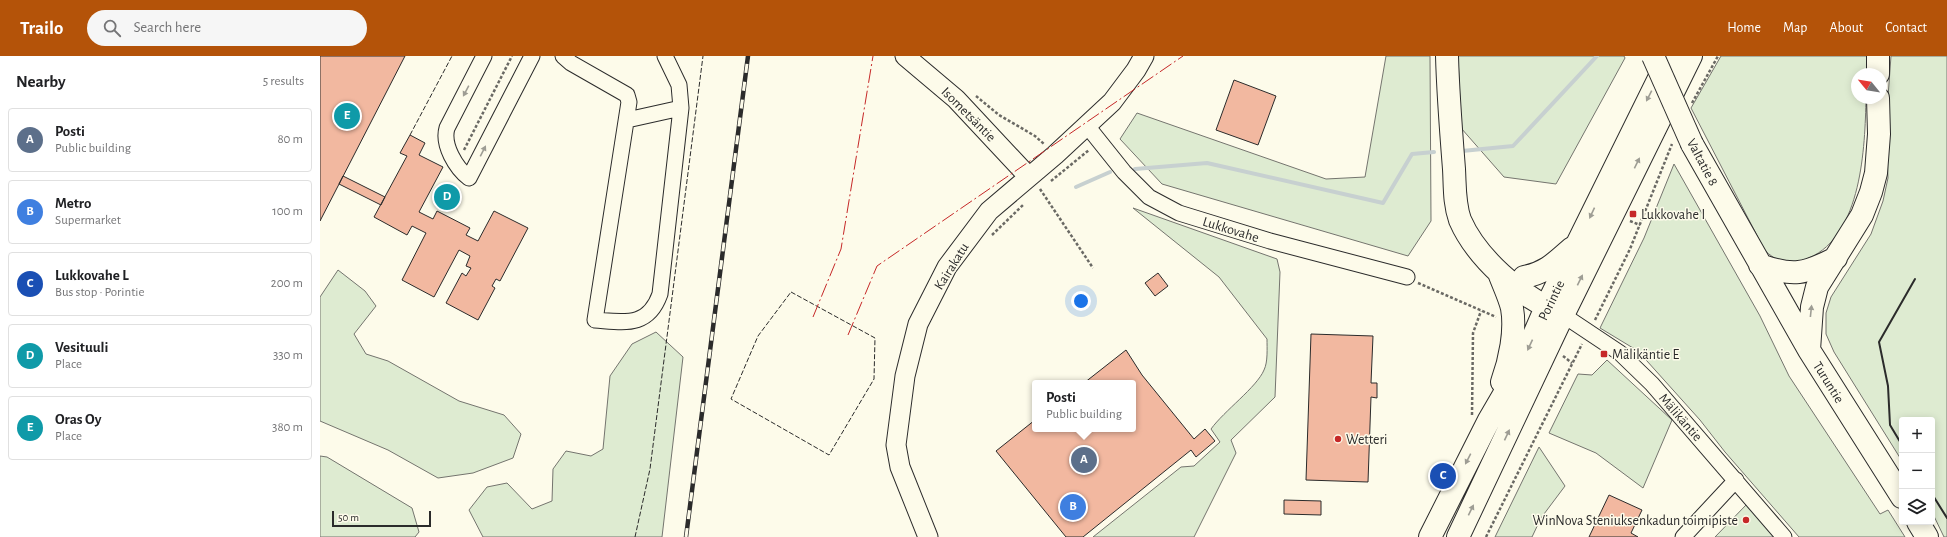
<!DOCTYPE html>
<meta charset="utf-8">
<style>
body{margin:0;font-family:"Alegreya Sans",sans-serif;background:#f6f6f6;color:#202124}
.controls{position:absolute;right:12px;bottom:12px;display:grid;overflow:hidden;border-radius:4px;box-shadow:0 2px 10px #0003}
.controls button{width:36px;height:36px;display:grid;place-items:center;padding:0;border:0;border-bottom:1px solid #e0e0e0;background:#fff;color:#202124;font:20px sans-serif}
.compass{position:absolute;left:1531px;top:12px;width:36px;height:36px;border-radius:50%;background:#fff;box-shadow:0 2px 10px #0003;rotate:300deg}
.scale{position:absolute;left:12px;bottom:10px;width:99px;box-sizing:border-box;padding-left:4px;border:2px solid #2b2b2b;border-top:0;font-size:11px;line-height:14px;white-space:nowrap;color:#2b2b2b;-webkit-text-stroke:3px #fdfbea;paint-order:stroke}
.you{position:absolute;left:761px;top:245px;width:14px;height:14px;margin:-10px;border:3px solid #fff;border-radius:50%;background:#1a73e8;box-shadow:0 0 0 6px #1a73e833}
.badge{display:grid;place-items:center;width:26px;height:26px;border-radius:50%;background:#b45309;color:#fff;font-size:13px;font-weight:700}
.pin{position:absolute;translate:-50% -50%;border:2px solid #fff;box-shadow:0 1px 4px #0006}
.popup{position:absolute;left:712px;top:324px;width:104px;height:52px;box-sizing:border-box;display:grid;place-content:center;border-radius:4px;background:#fff;filter:drop-shadow(0 1px 3px #0005);font-size:13px;white-space:nowrap;color:#757577}
.popup b{font-size:15px;color:#202124}
.popup::after{content:'';position:absolute;left:50%;top:100%;margin-left:-8px;border:8px solid transparent;border-top-color:#fff}
.list{margin:0;padding:0;list-style:none}
h2{display:flex;justify-content:space-between;align-items:center;height:52px;margin:0;padding:0 16px;font-size:17px}
h2 small{font-size:13px;font-weight:400;color:#757577}
.list li{display:grid;grid-template-columns:26px 1fr auto;gap:12px;align-items:center;box-sizing:border-box;height:64px;margin:0 8px 8px;padding:0 8px;border:1px solid #e0e0e0;border-radius:4px}
.list b{display:block;font-size:15px;white-space:nowrap}
.list p{margin:0;font-size:13px;white-space:nowrap;color:#757577}
.list em{font-size:13px;font-style:normal;color:#757577}
.icon{flex:none;width:22px;height:22px;fill:none;stroke:currentColor;stroke-width:2;stroke-linecap:round;stroke-linejoin:round}
.map{position:relative;flex:none;width:1627px;height:481px;overflow:hidden}
header{display:flex;align-items:center;gap:24px;box-sizing:border-box;height:56px;padding:0 20px;background:#b45309;color:#fff}
header strong{font-size:19px}
nav{display:flex;gap:22px;margin-inline-start:auto;font-size:14px}
.search{width:280px;height:36px;background:#f6f6f6;display:flex;align-items:center;gap:10px;box-sizing:border-box;padding:0 14px;border-radius:22px;color:#757577;font-size:15px}
main{display:flex}
aside{flex:1;background:#fff}
.map>svg:first-child{display:block}
</style>
<header>
<strong>Trailo</strong>
<div class="search"><svg class="icon" aria-label="search" viewBox="0 0 24 24"><circle cx="10" cy="10" r="6"/><path d="M15 15l6 6"/></svg>Search here</div>
<nav><a>Home</a><a>Map</a><a>About</a><a>Contact</a></nav>
</header>
<main>
<aside>
<h2>Nearby<small>5 results</small></h2>
<ul class="list">
<li><span class="badge" style="background:#5c6f8a">A</span><div><b>Posti</b><p>Public building</p></div><em>80 m</em></li>
<li><span class="badge" style="background:#3f7fe0">B</span><div><b>Metro</b><p>Supermarket</p></div><em>100 m</em></li>
<li><span class="badge" style="background:#1a4fb4">C</span><div><b>Lukkovahe L</b><p>Bus stop · Porintie</p></div><em>200 m</em></li>
<li><span class="badge" style="background:#0f9aa8">D</span><div><b>Vesituuli</b><p>Place</p></div><em>330 m</em></li>
<li><span class="badge" style="background:#0f9aa8">E</span><div><b>Oras Oy</b><p>Place</p></div><em>380 m</em></li>
</ul>
</aside>
<div class="map">
<svg width="1627" height="481" viewBox="0 0 1627 481">
<rect width="100%" height="100%" fill="#fdfbea"/>
<path fill="#deebd1" stroke="#74746e" d="M1066,0H1110L1111,165L1088,200L842,128L800,83L817,57L1006,123L1045,121Z
M1138,0H1304L1305,2L1236,128L1184,121L1141,72Z
M1401,0H1547V18H1537V42H1546C1545,91 1542,179 1489,202C1468,212 1463,209 1445,195L1371,52Z
M1571,0H1627V481H1624L1612,456V364H1582V405L1514,296L1506,278V257L1511,241L1551,178L1563,145L1568,122L1566,69Z
M1354,108L1440,260L1469,320L1560,458L1568,454L1585,481H1479L1405,396L1380,364L1318,295L1280,272L1324,182Z
M813,152L957,203L960,216L955,341L911,384L916,397L874,481H773L861,411L874,410L900,386L891,373C904,355 937,331 944,314C948,306 947,292 947,283L899,221Z
M18,214L45,235L56,250L34,278L46,298L68,305L139,345L184,359L201,378L193,402L153,417L118,422L68,394L0,365V241Z
M336,276L363,301L342,481H163L149,454L167,431L187,427L212,453L232,445L233,413L246,395L271,400L283,393L290,320L312,288Z
M1287,304L1352,364L1323,432L1276,397L1229,377L1258,318L1272,319Z
M1219,391L1245,430L1221,462L1212,481H1175Z
M0,400L7,401L92,452L99,476L95,481H0Z
M1427,448L1455,481H1395Z"/>
<g fill="none" stroke-linecap="round" stroke-linejoin="round">
<path stroke="#c7d0d0" stroke-width="4" d="M1142,95L1193,90L1277,0
M815,113L887,107L1063,147L1092,98L1114,96
M756,131L790,116"/>
</g>
<path fill="#f2b8a0" stroke="#2b2b2b" d="M0,0H85L0,165Z
M914,24L956,40L938,89L896,74Z
M90,79L105,87L99,99L123,111L99,156L113,163L117,155L150,172L146,179L158,185L174,155L208,172L180,225L176,223L172,230L175,232L158,264L126,247L142,217L146,220L151,212L146,210L150,200L139,194L114,241L82,224L106,177L92,170L87,179L54,161L87,100L80,97Z
M23,120L65,141L61,149L19,128Z
M838,217L848,230L835,240L825,227Z
M991,278L1053,280L1051,327H1057V342L1051,341L1048,426L986,424Z
M806,294L822,319L874,383L885,373L895,385L876,401L871,394L763,481H746L676,395L715,364V373H813V327H764Z
M1289,439L1322,454L1311,477L1318,481H1269Z
M964,444L1001,445V459L964,458Z"/>
<g fill="none" stroke-linecap="round" stroke-linejoin="round">
<g stroke="#2b2b2b" stroke-width="17">
<path id="minor" d="M164,0L127,72C122,89 136,112 149,122L212,0
M243,0L251,7L307,39L309,46L275,264C304,266 328,272 340,238L361,52L359,29L345,0
M307,64L361,52
M768,71L804,116L829,141L859,157L950,185L1087,221
M1243,259L1300,297L1332,328L1464,481
M1363,481L1416,424"/>
</g>
<g stroke="#2b2b2b" stroke-width="21">
<path id="major" d="M585,0L636,43L708,120
M608,481L580,411L576,389L585,320L598,268L627,211L669,155L735,99L792,46L816,14L824,0"/>
</g>
<g stroke="#2b2b2b" stroke-width="24">
<path id="highway" d="M1127,0C1128,38 1131,75 1134,113C1135,130 1134,147 1140,164C1157,203 1200,239 1238,257
M1558,0V18
M1372,88L1489,294L1582,441
M1440,209C1473,221 1485,218 1516,202
M1179,217C1183,228 1189,240 1192,252C1196,275 1190,304 1182,326
M1204,221C1226,217 1236,206 1252,192
M1489,294L1492,251L1497,231L1542,159L1551,136L1556,117L1559,78L1558,42
M1598,466L1607,481
M1110,481L1169,364L1201,309L1226,251L1350,0
M1138,481L1243,259L1371,0"/>
</g>
<path stroke="#6a6964" stroke-width="2.5" stroke-dasharray="3 2" stroke-linecap="butt" d="M656,40L679,59L715,80L724,88
M1372,47L1398,0
M144,94L192,0
M731,125L769,94
M720,133L773,212
M1310,165L1320,169
M672,179L703,149
M1098,227L1176,261
M1275,264L1310,193L1352,88
M1243,300L1252,307
M1152,359L1153,277L1161,255
M1166,481L1262,288"/>
<use href="#minor" stroke="#fdfbea" stroke-width="15"/>
<use href="#major" stroke="#fdfbea" stroke-width="19"/>
<use href="#highway" stroke="#fdfbea" stroke-width="22"/>
<g stroke="#2b2b2b" stroke-width="4.5">
<path id="rail" d="M366,481L428,0"/>
</g>
<use href="#rail" stroke="#fdfbea" stroke-width="3" stroke-dasharray="9" stroke-linecap="butt"/>
<g stroke="#2b2b2b" stroke-width="24" stroke-linecap="butt">
<path id="highway-bridge" d="M1333,0L1372,88"/>
</g>
<use href="#highway-bridge" stroke="#fdfbea" stroke-width="22"/>
<path stroke="#2b2b2b" stroke-width="1" stroke-dasharray="5 2" stroke-linecap="butt" d="M90,79L132,0
M471,236L555,282L554,323L509,399L411,343L438,280Z
M315,481L330,413L383,0"/>
<path stroke="#2b2b2b" stroke-width="2" d="M1582,389L1570,369L1568,330L1559,286L1595,223
M1612,438L1627,462"/>
<path stroke="#c62828" stroke-width="1" stroke-dasharray="14 3 2 3" stroke-linecap="butt" d="M493,261L521,193L553,0
M528,279L557,210L863,0"/>
</g>
<defs><path id="oneway-solid" d="M-6-.8H1V-3.2L6.5 0L1 3.2V.8H-6Z"/></defs>
<g fill="#9e9d94">
<use href="#oneway-solid" transform="translate(146 35) rotate(118)"/>
<use href="#oneway-solid" transform="translate(1329 40) rotate(117)"/>
<use href="#oneway-solid" transform="translate(163 95) rotate(-63)"/>
<use href="#oneway-solid" transform="translate(1317 107) rotate(-64)"/>
<use href="#oneway-solid" transform="translate(1272 157) rotate(115)"/>
<use href="#oneway-solid" transform="translate(1260 224) rotate(-64)"/>
<use href="#oneway-solid" transform="translate(1491 255) rotate(-84)"/>
<use href="#oneway-solid" transform="translate(1210 289) rotate(115)"/>
<use href="#oneway-solid" transform="translate(1187 379) rotate(-65)"/>
<use href="#oneway-solid" transform="translate(1148 403) rotate(117)"/>
<use href="#oneway-solid" transform="translate(1151 454) rotate(-64)"/>
</g>
<g fill="#c62828" stroke="#fdfbea" stroke-width="1.5">
<rect x="1309" y="154" width="8" height="8" rx="2"/>
<rect x="1280" y="294" width="8" height="8" rx="2"/>
<circle cx="1018" cy="383" r="4"/>
<circle cx="1426" cy="464" r="4"/>
</g>
<g text-anchor="middle" stroke-width="3" stroke-linejoin="round" paint-order="stroke">
<g font-size="14" fill="#2b2b2b" stroke="#fdfbea">
<text transform="translate(649 58) rotate(45)" y="5">Isometsäntie</text>
<text transform="translate(1383 106) rotate(62)" y="5">Valtatie 8</text>
<text transform="translate(911 173) rotate(17)" y="5">Lukkovahe</text>
<text transform="translate(631 210) rotate(-58)" y="5">Kairakatu</text>
<text transform="translate(1231 244) rotate(-64)" y="5">Porintie</text>
<text transform="translate(1509 326) rotate(58)" y="5">Turuntie</text>
<text transform="translate(1361 361) rotate(49)" y="5">Mälikäntie</text>
</g>
<g font-size="14" fill="#2b2b2b" stroke="#fdfbea" text-anchor="start">
<text x="1321" y="163">Lukkovahe I</text>
<text x="1292" y="303">Mälikäntie E</text>
<text x="1026" y="388">Wetteri</text>
<text x="1418" y="469" text-anchor="end">WinNova Steniuksenkadun toimipiste</text>
</g>
</g>
</svg>
<div class="controls">
<button>+</button>
<button>−</button>
<button><svg class="icon" aria-label="layers" viewBox="0 0 24 24"><path d="M12 4l9 5-9 5-9-5zM3 14l9 5 9-5"/></svg></button>
</div>
<svg class="compass" viewBox="-18 -18 36 36"><path d="M0-13l5 13h-10z" fill="#e53935"/><path d="M0 13l5-13h-10z" fill="#757577"/></svg>
<div class="scale">50 m</div>
<div class="you"></div>
<div class="pin badge" style="left:764px;top:404px;background:#5c6f8a">A</div>
<div class="popup"><b>Posti</b>Public building</div>
<div class="pin badge" style="left:753px;top:451px;background:#3f7fe0">B</div>
<div class="pin badge" style="left:1123px;top:420px;background:#1a4fb4">C</div>
<div class="pin badge" style="left:127px;top:141px;background:#0f9aa8">D</div>
<div class="pin badge" style="left:27px;top:60px;background:#0f9aa8">E</div>
</div>
</main>
